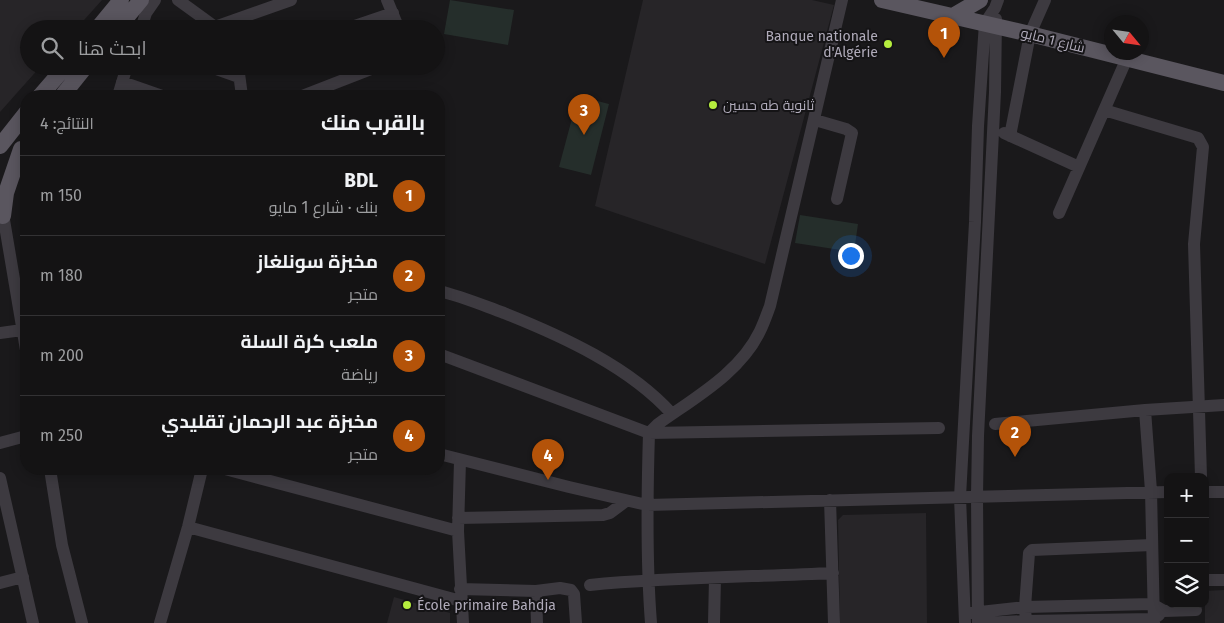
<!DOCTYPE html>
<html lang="ar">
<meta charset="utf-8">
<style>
body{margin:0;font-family:"Fira Sans",Cairo,sans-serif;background:#212022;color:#f1f3f6;direction:rtl}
.controls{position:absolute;right:15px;bottom:15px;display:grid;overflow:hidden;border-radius:10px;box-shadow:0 2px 12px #0003}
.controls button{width:45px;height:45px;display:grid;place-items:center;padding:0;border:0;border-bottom:1px solid #333234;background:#141314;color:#f1f3f6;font:25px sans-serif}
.compass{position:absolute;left:1104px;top:15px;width:45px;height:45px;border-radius:50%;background:#141314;box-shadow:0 2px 12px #0003;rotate:119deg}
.you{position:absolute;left:850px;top:255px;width:18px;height:18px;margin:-12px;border:4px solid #fff;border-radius:50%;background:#1a73e8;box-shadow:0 0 0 8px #1a73e833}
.badge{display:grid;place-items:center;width:32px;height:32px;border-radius:50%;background:#b45309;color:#fff;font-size:16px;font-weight:700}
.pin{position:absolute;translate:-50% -41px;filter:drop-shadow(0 1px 2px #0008)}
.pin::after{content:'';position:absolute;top:26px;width:18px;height:15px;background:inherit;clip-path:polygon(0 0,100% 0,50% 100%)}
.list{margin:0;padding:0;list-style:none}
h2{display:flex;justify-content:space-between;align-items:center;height:65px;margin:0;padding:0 20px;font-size:21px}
h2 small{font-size:16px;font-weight:400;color:#9d9ea0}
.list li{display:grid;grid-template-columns:32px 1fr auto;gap:15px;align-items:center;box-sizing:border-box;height:80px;padding:0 20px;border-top:1px solid #333234}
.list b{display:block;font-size:19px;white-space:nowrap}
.list p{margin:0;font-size:16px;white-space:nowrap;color:#9d9ea0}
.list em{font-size:16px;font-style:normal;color:#9d9ea0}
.icon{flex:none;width:28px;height:28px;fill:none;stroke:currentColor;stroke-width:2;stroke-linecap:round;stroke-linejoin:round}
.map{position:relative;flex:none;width:1224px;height:623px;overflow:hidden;direction:ltr}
.search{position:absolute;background:#141314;box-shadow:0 2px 12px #0003;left:20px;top:20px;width:425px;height:55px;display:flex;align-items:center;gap:12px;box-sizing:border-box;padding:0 18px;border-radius:28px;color:#9d9ea0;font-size:19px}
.panel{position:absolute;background:#141314;box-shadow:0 2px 12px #0003;left:20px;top:90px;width:425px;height:385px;border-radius:20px;direction:rtl}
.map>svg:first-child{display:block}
</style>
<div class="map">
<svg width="1224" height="623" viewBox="0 0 1224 623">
<rect width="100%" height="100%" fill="#1a191b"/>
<path fill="#272528" d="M0,0H102L76,29H29V66H41L0,112Z
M643,0H812L834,5L765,264L595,206Z
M926,513L927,623H840L838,520L843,515Z
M1224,590V623H1205V591Z
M394,597L450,613V623H387Z"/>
<path fill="#252e2b" d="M450,0L514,10L508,45L444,34Z
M578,96L609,104L591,175L559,167Z
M800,215L858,224L854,252L795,243Z"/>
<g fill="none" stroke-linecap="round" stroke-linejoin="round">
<path stroke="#3d3a40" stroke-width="12" d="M178,0L218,29
M387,0L399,29
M215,27L291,0
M141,29L146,13L155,0
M346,29L393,13
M208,66L239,77
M238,66L242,96
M122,82L162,96
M118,96L127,66
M302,96L379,66
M1104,110L1198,138L1203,147L1194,244L1201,477
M815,120L846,129L852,133L837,199
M1004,133L1079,167
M1010,136L1030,34L1045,0
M2,208L26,350
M1059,213L1127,58
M439,291C461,296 482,305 504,313C562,336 630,367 672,414
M0,333L22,330
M439,354L649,433L658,424C694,398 740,373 760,331C764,323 767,314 770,306L842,0
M1145,410L1151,491L1154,623
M995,424L1145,410L1224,405
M0,443L26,436
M439,454L569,487L647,505L1168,492
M460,461L458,531L463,623
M50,469L62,545L82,623
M225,469L458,531
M0,478L33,623
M1205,492H1224
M830,500L834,623
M458,518L603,515L610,513L626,501
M188,527L461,601
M1205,580H1224
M0,583L23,577
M590,585C671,577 752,577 833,573
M460,589L536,591L560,588L571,590L574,594L576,623
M536,591L537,623
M971,613L1025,607L1152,604L1164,611L1196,610
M160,623L188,527L202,469
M651,623C646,560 647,497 649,433L939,428
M714,623L715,578
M965,623L960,497L975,222L978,126L985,23L995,8L998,0
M978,623L977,496L978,436L995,92L996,19
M983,623L1026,621L1153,619L1159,615
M1026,623L1025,607L1029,553L1032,550L1152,545"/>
<path stroke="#5a565f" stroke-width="16" d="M882,0L1030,34L1224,83
M953,16L980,0
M97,29L121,0
M117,29L141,0
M40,96L66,66
M62,96L86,66
M0,146L26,113
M3,216L6,193L21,149"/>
</g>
<g fill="#b5ed3e" stroke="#151416" stroke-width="2">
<circle cx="888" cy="44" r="5"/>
<circle cx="713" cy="105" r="5"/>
<circle cx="407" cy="605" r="5"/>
</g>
<g text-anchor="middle" stroke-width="4" stroke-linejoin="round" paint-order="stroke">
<g font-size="14" fill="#b0abba" stroke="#151416" text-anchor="start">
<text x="878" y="41" text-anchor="end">Banque nationale<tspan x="878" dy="16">d'Algérie</tspan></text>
<text x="723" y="110">ثانوية طه حسين</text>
<text x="417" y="610">École primaire Bahdja</text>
</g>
<g font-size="14" fill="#b0abba" stroke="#151416">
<text transform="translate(1053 40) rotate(14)" y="5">شارع 1 مايو</text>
</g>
</g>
</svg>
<div class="controls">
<button>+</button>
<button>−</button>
<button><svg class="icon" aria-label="layers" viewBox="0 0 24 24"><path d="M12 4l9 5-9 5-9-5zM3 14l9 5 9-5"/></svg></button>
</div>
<svg class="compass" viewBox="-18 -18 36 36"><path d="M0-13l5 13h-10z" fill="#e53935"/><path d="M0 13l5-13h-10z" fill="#9d9ea0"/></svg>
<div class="you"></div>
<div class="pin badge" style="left:944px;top:58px">1</div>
<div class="pin badge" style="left:1015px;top:457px">2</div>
<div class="pin badge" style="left:584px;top:135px">3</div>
<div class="pin badge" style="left:548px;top:480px">4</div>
<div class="search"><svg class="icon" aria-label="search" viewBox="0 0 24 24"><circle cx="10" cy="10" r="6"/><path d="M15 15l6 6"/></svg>ابحث هنا</div>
<section class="panel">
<h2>بالقرب منك<small>النتائج: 4</small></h2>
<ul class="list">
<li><span class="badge">1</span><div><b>BDL</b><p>بنك · شارع 1 مايو</p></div><em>150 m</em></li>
<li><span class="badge">2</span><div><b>مخبزة سونلغاز</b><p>متجر</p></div><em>180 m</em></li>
<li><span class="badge">3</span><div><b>ملعب كرة السلة</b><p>رياضة</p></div><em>200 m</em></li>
<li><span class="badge">4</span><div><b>مخبزة عبد الرحمان تقليدي</b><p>متجر</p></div><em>250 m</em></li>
</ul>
</section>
</div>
